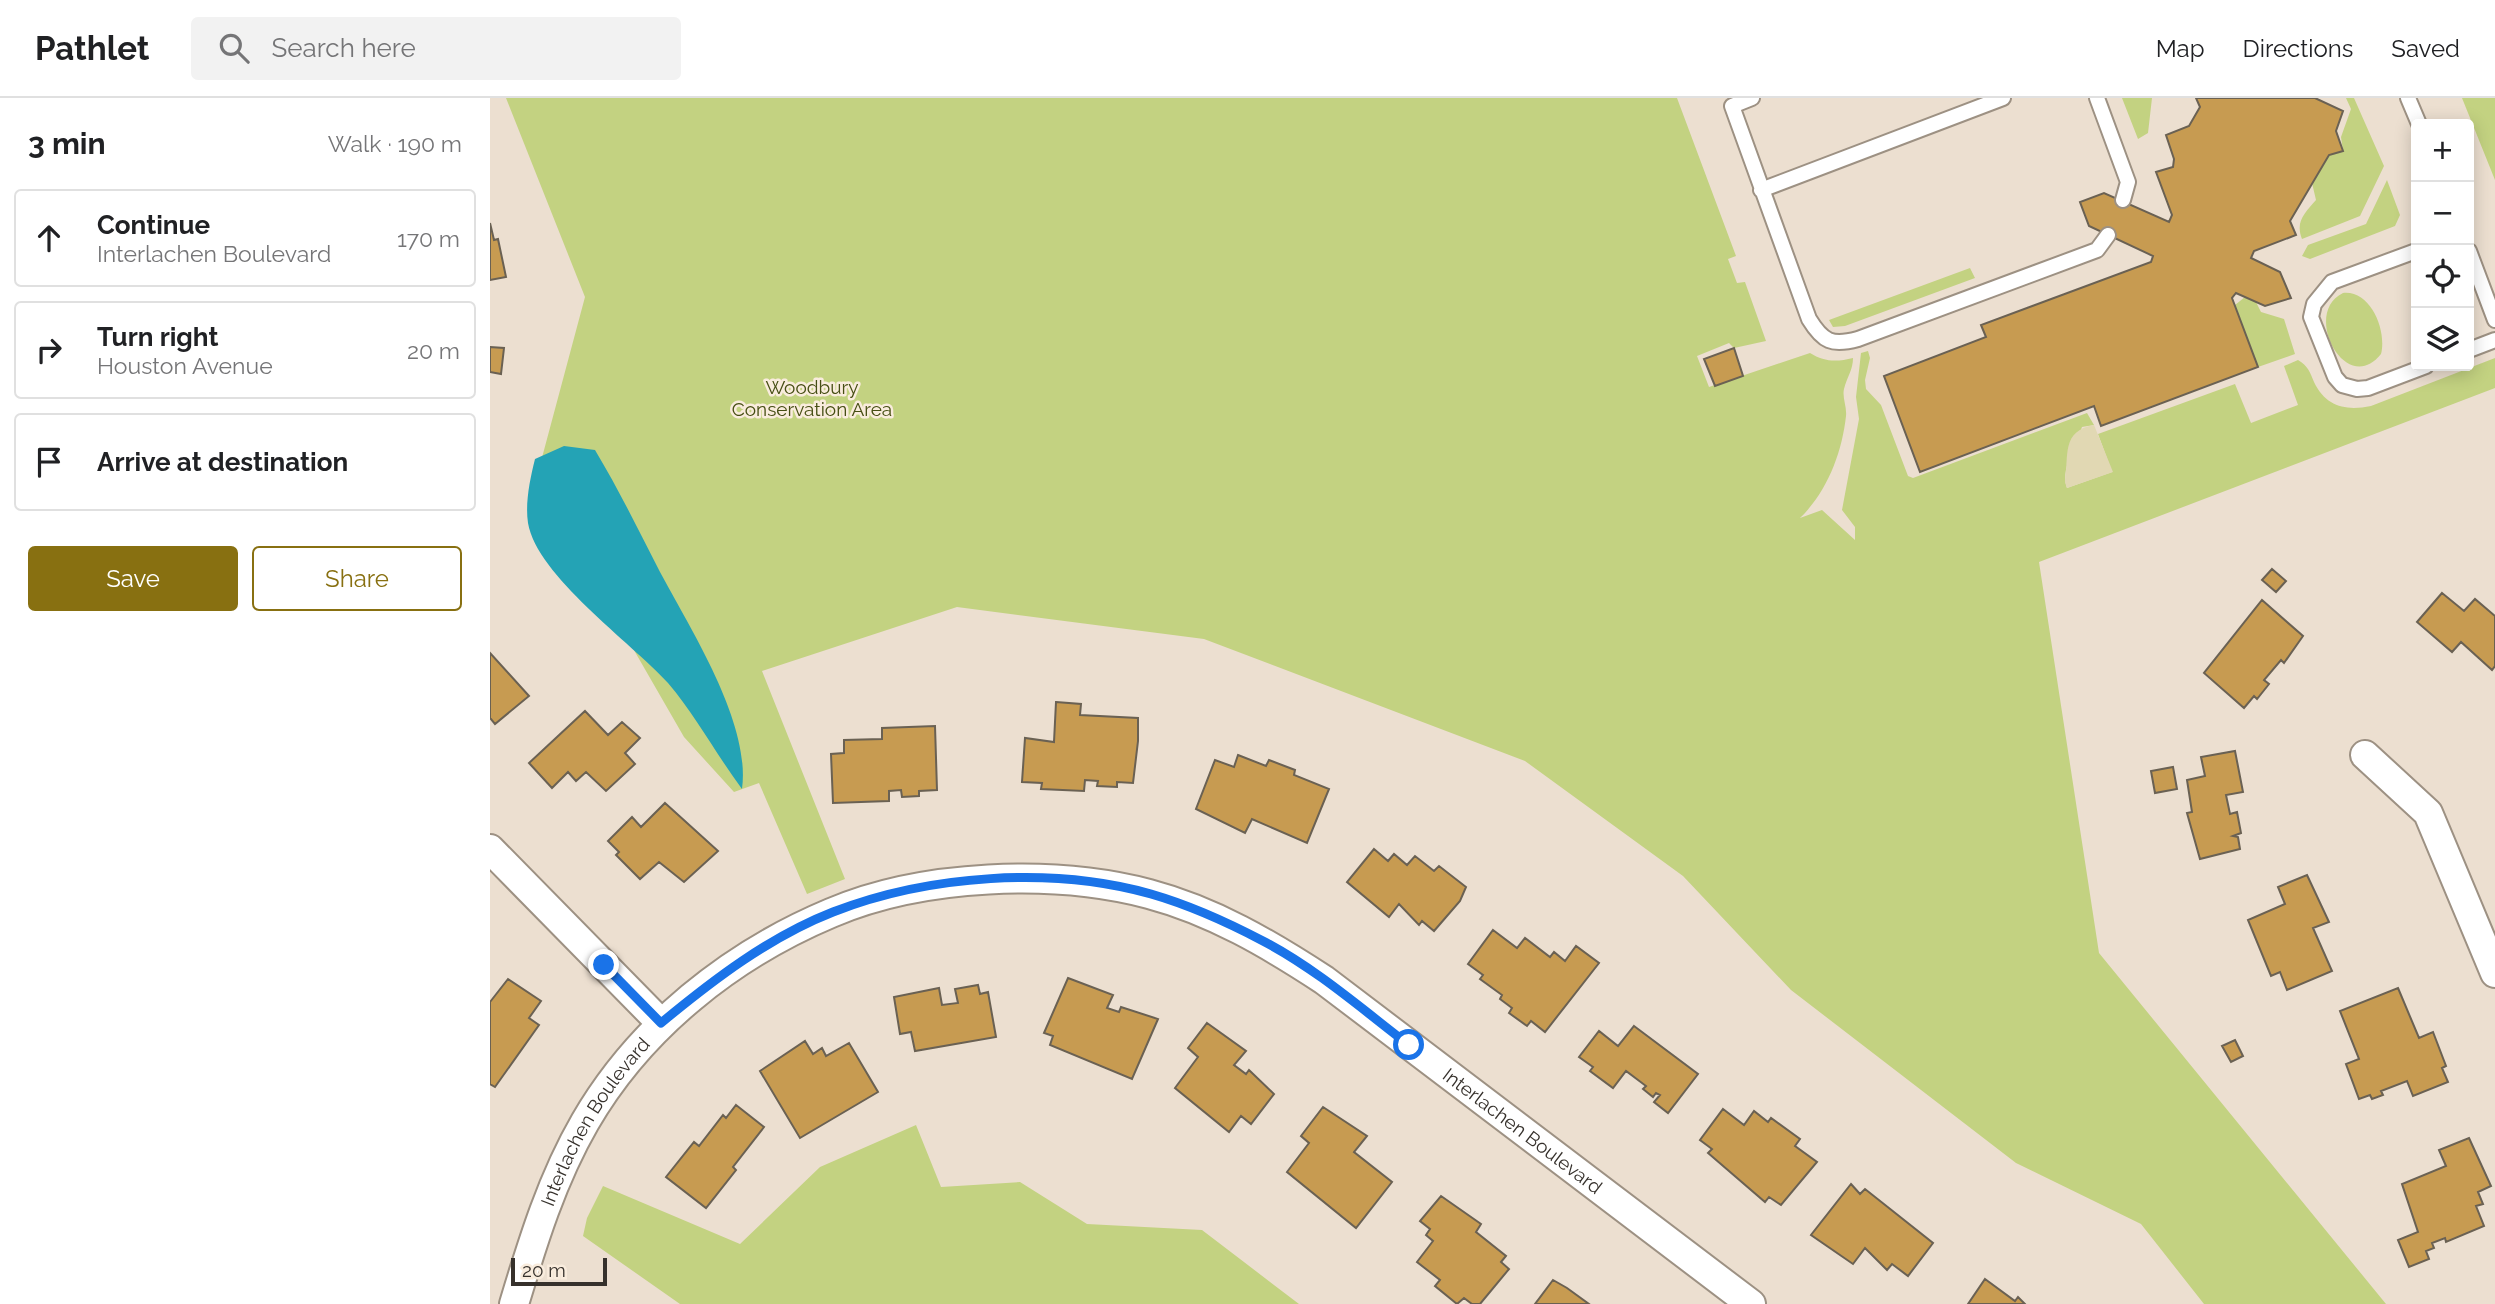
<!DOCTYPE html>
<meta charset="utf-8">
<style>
body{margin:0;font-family:Raleway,sans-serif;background:#f2f2f2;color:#202124}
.controls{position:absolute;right:21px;top:21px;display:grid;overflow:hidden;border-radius:7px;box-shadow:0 4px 18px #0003}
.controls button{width:63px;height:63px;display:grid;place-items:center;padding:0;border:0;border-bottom:2px solid #e0e0e0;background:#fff;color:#202124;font:35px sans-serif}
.scale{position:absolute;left:21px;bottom:18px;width:96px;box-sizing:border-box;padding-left:7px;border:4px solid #36312c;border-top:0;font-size:19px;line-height:24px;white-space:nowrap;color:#36312c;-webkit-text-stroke:5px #f9ecdd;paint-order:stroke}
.stop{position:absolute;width:21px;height:21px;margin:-16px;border:5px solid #1a73e8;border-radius:50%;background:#fff}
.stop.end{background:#1a73e8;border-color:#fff;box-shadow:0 2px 7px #0008}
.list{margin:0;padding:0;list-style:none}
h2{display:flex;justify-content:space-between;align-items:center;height:91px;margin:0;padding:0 28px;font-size:30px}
h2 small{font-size:23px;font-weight:400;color:#757577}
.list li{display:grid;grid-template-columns:46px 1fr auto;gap:21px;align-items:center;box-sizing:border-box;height:98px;margin:0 14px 14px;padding:0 14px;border:2px solid #e0e0e0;border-radius:7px}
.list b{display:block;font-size:26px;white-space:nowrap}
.list p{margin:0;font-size:23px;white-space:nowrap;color:#757577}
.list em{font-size:23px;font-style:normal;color:#757577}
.actions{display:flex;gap:14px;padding:21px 28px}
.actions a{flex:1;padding:16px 0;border:2px solid #887011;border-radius:7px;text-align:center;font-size:24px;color:#887011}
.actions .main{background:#887011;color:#fff}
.icon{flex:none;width:38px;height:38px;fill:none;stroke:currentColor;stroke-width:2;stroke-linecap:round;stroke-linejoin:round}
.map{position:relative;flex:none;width:2005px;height:1206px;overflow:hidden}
header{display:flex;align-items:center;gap:42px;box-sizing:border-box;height:98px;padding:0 35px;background:#fff;border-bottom:2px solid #e0e0e0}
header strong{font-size:33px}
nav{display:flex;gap:38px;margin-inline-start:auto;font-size:24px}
.search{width:490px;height:63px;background:#f2f2f2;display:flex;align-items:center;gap:18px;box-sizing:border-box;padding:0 24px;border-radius:7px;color:#757577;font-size:26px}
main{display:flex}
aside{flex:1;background:#fff}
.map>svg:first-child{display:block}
</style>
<header>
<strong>Pathlet</strong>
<div class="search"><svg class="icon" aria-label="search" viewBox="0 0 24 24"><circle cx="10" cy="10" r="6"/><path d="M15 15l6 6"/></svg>Search here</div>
<nav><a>Map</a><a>Directions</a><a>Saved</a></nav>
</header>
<main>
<aside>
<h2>3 min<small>Walk · 190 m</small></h2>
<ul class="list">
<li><svg class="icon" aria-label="ahead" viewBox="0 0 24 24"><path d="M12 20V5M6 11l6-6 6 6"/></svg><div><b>Continue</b><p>Interlachen Boulevard</p></div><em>170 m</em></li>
<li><svg class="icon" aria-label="right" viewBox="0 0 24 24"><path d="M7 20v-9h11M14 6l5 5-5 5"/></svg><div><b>Turn right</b><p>Houston Avenue</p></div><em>20 m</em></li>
<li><svg class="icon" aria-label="arrive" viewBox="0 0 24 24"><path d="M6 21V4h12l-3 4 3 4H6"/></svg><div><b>Arrive at destination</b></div></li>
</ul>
<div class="actions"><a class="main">Save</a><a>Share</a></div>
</aside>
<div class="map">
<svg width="2005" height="1206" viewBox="0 0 2005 1206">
<rect width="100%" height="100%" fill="#ecdfd0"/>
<path fill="#c3d281" d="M16,0H1187L1246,158L1238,161L1247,185L1255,184L1276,243L1244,250L1239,245L1207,258L1219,289L1320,255C1334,264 1347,264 1363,260C1363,272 1357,279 1354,291C1352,299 1357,309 1356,318C1352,355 1337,394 1310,420L1332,412L1365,442V429L1352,412L1369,321L1366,299L1371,255L1378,253L1380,260L1375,282L1376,291L1391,307L1418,378L1423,380L1597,315L1604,327L1592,329C1586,346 1570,372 1577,390L1622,374L1608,336L1745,286L1761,325L1808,307L1794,268L1808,262C1818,268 1820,274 1824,284C1836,309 1856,313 1881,308L2005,260V290L1549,464L1609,855L1896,1206H1714L1651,1126L1526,1065L1301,892L1193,778L1035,663L714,541L467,509L272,573L355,781L317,796L269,685L244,694L194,639L46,382L95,199Z
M1632,0H1662L1658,35L1648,41Z
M1856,0H1864L1894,68L1870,118L1812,141C1805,123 1815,115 1826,102L1822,85L1839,57L1853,53L1851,39L1861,11Z
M1972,0H2005V82Z
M1897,82L1910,117L1905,128L1820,161L1812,158L1818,147L1876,126Z
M1480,170L1485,180L1355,228L1343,229L1339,222Z
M1853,195C1881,192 1897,233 1891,256C1856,300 1811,215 1853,195Z
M1755,199L1766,204L1771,214L1794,221L1805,256L1768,269L1745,207Z
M426,1027L451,1089L530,1084L597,1126L712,1132L809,1206H190L93,1138L97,1120L113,1088L250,1146L330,1069Z"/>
<path fill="#e1d8b3" d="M1604,327L1623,374L1577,390L1575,384C1579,357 1571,333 1604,327Z"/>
<path fill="#24a3b5" d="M74,348L105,352C129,392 149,433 170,474C201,532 261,625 252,691C226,656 206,618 178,585C141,544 47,478 38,425C35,405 40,381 45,361Z"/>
<path fill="#c79b51" stroke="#6a6153" stroke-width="2" d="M1706,0H1825L1853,13L1846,33L1853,53L1839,57L1800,123L1806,137L1764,153L1761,160L1790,174L1801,200L1775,208L1746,195L1742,200L1768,269L1611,328L1604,308L1430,374L1394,278L1496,239L1491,227L1661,164L1663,158L1599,128L1590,104L1614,95L1679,124L1682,117L1666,74L1683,69L1684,61L1676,37L1699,28L1710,9Z
M0,125L4,142L8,141L16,179L0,182Z
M0,249L14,250L11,276L0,274Z
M1244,250L1253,278L1225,288L1214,261Z
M1782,471L1796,483L1786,494L1772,482Z
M1952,495L1974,513L1985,501L2005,518V568L2002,572L1971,544L1962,554L1927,524Z
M1772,502L1813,538L1794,565L1791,562L1774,582L1779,586L1767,601L1764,598L1754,610L1714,575Z
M0,555L39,598L5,626L0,620Z
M566,604L591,606L590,617L648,620V643L643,685L627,684V689L607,688L608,683L595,682L594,693L551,691L552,685L532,684L535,640L564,644Z
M95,613L118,637L132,624L150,640L135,655L145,666L116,693L96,674L86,683L78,674L62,690L39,665Z
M445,628L447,692L429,693V698L412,699L411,692L399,693V703L343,705L341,656L354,655V642L392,641V630Z
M1745,653L1753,694L1736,697L1740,716L1747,714L1751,735L1743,738L1748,739L1750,751L1710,761L1697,715L1702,714L1697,682L1715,678L1711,659Z
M748,657L776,668L779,662L805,672L804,677L839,691L817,745L762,721L755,735L706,711L725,662L744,669Z
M1683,669L1687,691L1665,695L1661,673Z
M175,705L228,753L194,784L169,764L150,781L126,757L129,754L118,743L142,719L151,729Z
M884,751L898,763L904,756L917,767L925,758L944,773L949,768L976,789L970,803L944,833L932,823L929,827L909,806L899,819L857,784Z
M1817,777L1839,824L1823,830L1842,873L1797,892L1790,874L1781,878L1758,822L1795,806L1788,789Z
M1003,832L1027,850L1035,840L1060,859L1064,854L1075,863L1086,848L1109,865L1055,934L1041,923L1037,928L1019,915L1022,910L1010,901L1012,897L990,881L993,877L978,866Z
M578,880L623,897L617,910L629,914L631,909L668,921L642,981L560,947L563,938L554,935Z
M18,881L51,903L39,920L49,927L5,989L0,986V904Z
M488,887L490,896L498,894L506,939L425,953L421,934L410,936L404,899L449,890L452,907L468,905L465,891Z
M1908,890L1929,940L1943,934L1956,968L1952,970L1958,984L1923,998L1917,983L1891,993L1893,997L1882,1001L1880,997L1869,1001L1856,966L1869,961L1850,913Z
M717,925L756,953L744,967L756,976L759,972L784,996L761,1026L751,1018L739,1034L685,990L708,959L698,950Z
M1144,928L1208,976L1178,1015L1164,1004L1170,997L1166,995L1163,999L1153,991L1156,988L1136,973L1123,990L1100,973L1103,969L1089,959L1109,933L1128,948Z
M1745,942L1753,958L1741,964L1732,948Z
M315,943L323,956L332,950L336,958L359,945L388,994L310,1040L270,973Z
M246,1007L274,1029L243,1069L246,1072L216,1110L176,1079L204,1044L209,1048L233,1017L236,1020Z
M833,1009L877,1038L864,1054L902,1084L866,1130L797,1074L819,1045L811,1038Z
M1233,1011L1254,1027L1264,1013L1278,1024L1281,1020L1310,1041L1305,1048L1327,1064L1291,1107L1279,1099L1275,1104L1218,1055L1222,1051L1210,1042Z
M1979,1040L2001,1088L1988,1094L1993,1106L1986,1108L1994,1128L1956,1144L1955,1140L1942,1145L1944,1150L1936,1153L1939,1161L1919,1169L1908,1142L1928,1134L1912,1086L1956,1068L1949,1052Z
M1361,1086L1370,1096L1375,1091L1443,1145L1418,1178L1402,1166L1397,1172L1375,1150L1363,1166L1321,1137Z
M951,1098L991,1126L986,1134L1016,1158L1011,1164L1019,1171L990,1206H982L974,1200L967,1206L945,1188L950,1182L927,1164L943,1143L936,1137L940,1131L930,1123Z
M1495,1181L1525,1203L1528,1199L1535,1206H1478Z
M1063,1182L1077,1190L1099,1206H1045Z"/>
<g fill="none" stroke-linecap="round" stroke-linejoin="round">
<g stroke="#9d9183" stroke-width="18">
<path id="lane" d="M1262,0L1242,8L1319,221C1333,244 1342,248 1368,241L1607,152L1618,137
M1607,0L1638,84L1633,102
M1918,0L1929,26
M1271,92L1513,0
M1926,153L1842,184L1824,206L1821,219L1845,279L1852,287L1867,291L1878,290L1936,268
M1979,153L2005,222
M1979,252L2005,242"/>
</g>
<g stroke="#9d9183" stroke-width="32">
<g id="street">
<path d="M1875,657L1938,715L2005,875"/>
<path d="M0,751L171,925"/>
<path id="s1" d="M24,1206C43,1143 62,1081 95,1024C150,929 241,857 341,815C432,776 564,771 659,796C723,813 779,846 834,882L1261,1206"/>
</g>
</g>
<use href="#lane" stroke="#fff" stroke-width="14"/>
<use href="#street" stroke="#fff" stroke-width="28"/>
</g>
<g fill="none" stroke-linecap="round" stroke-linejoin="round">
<path stroke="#1a73e8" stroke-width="9" d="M114,867L171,925C223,882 279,839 343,814C438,777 562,768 661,796C699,807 737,824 773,843C825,870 872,911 919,947"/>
</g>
<g text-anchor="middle" stroke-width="5" stroke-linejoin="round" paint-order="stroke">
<g font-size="19" fill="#464e13" stroke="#f9ecdd">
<text x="322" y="296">Woodbury<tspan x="322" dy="22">Conservation Area</tspan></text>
</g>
<g font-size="19" fill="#36312c" stroke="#f9ecdd">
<text dy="7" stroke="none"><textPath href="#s1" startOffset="201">Interlachen Boulevard</textPath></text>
<text dy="7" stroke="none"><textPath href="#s1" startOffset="1293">Interlachen Boulevard</textPath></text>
</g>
</g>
</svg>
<div class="controls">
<button>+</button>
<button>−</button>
<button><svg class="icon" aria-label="locate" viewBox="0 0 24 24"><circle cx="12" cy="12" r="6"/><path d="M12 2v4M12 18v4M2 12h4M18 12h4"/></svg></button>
<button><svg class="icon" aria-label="layers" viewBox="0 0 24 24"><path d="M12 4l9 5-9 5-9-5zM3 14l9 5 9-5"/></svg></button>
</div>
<div class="scale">20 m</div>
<div class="stop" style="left:919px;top:947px"></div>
<div class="stop end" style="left:114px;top:867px"></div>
</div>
</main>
